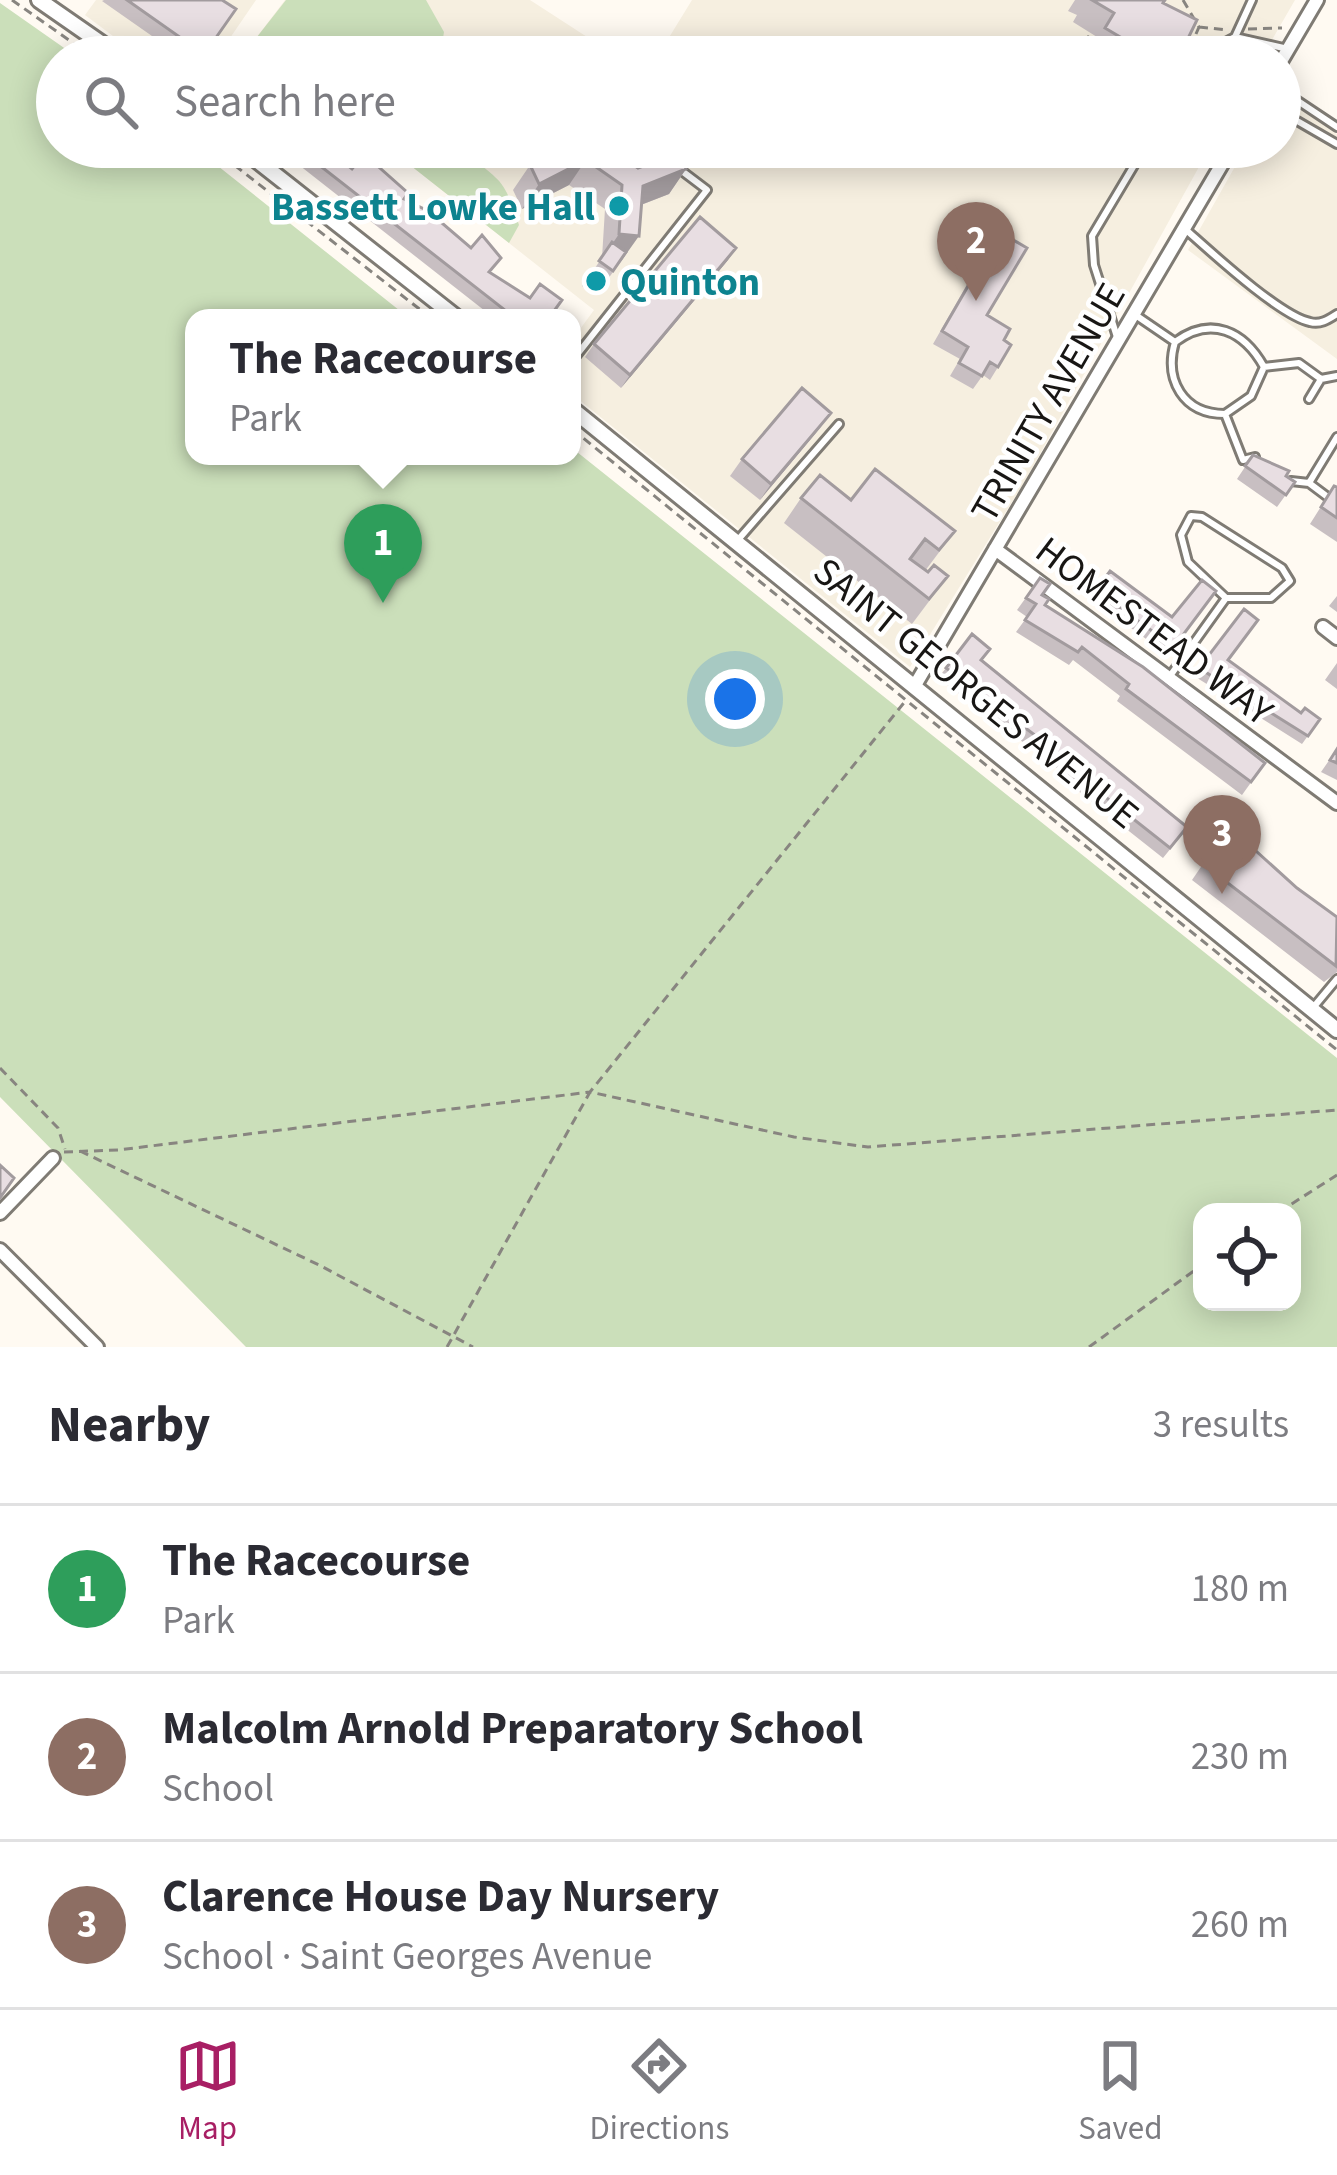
<!DOCTYPE html>
<meta charset="utf-8">
<style>
body{margin:0;font-family:"Source Sans 3",sans-serif;background:#f2f2f3;color:#2b2b33}
.controls{position:absolute;right:36px;bottom:36px;display:grid;overflow:hidden;border-radius:24px;box-shadow:0 6px 30px #0003}
.controls button{width:108px;height:108px;display:grid;place-items:center;padding:0;border:0;border-bottom:3px solid #e1e1e2;background:#fff;color:#2b2b33;font:60px sans-serif}
.you{position:absolute;left:735px;top:699px;width:42px;height:42px;margin:-30px;border:9px solid #fff;border-radius:50%;background:#1a73e8;box-shadow:0 0 0 18px #1a73e833}
.badge{display:grid;place-items:center;width:78px;height:78px;border-radius:50%;background:#a81f64;color:#fff;font-size:39px;font-weight:700}
.pin{position:absolute;translate:-50% -99px;filter:drop-shadow(0 3px 6px #0008)}
.pin::after{content:'';position:absolute;top:63px;width:42px;height:36px;background:inherit;clip-path:polygon(0 0,100% 0,50% 100%)}
.popup{position:absolute;left:185px;top:309px;width:396px;height:156px;box-sizing:border-box;display:grid;place-content:center;border-radius:24px;background:#fff;filter:drop-shadow(0 3px 9px #0005);font-size:39px;white-space:nowrap;color:#7c7c81}
.popup b{font-size:45px;color:#2b2b33}
.popup::after{content:'';position:absolute;left:50%;top:100%;margin-left:-24px;border:24px solid transparent;border-top-color:#fff}
.list{margin:0;padding:0;list-style:none}
h2{display:flex;justify-content:space-between;align-items:center;height:156px;margin:0;padding:0 48px;font-size:51px}
h2 small{font-size:39px;font-weight:400;color:#7c7c81}
.list li{display:grid;grid-template-columns:78px 1fr auto;gap:36px;align-items:center;box-sizing:border-box;height:168px;padding:0 48px;border-top:3px solid #e1e1e2}
.list b{display:block;font-size:45px;white-space:nowrap}
.list p{margin:0;font-size:39px;white-space:nowrap;color:#7c7c81}
.list em{font-size:39px;font-style:normal;color:#7c7c81}
.icon{flex:none;width:66px;height:66px;fill:none;stroke:currentColor;stroke-width:2;stroke-linecap:round;stroke-linejoin:round}
.map{position:relative;flex:none;width:1337px;height:1347px;overflow:hidden}
.search{position:absolute;background:#fff;box-shadow:0 6px 30px #0003;left:36px;right:36px;top:36px;height:132px;display:flex;align-items:center;gap:30px;box-sizing:border-box;padding:0 42px;border-radius:66px;color:#7c7c81;font-size:45px}
.sheet{height:660px;background:#fff}
nav{display:flex;justify-content:space-around;align-items:center;box-sizing:border-box;height:168px;border-top:3px solid #e1e1e2;background:#fff;font-size:33px;color:#7c7c81}
nav a{display:grid;justify-items:center;gap:6px}
nav .on{color:#a81f64}
.map>svg:first-child{display:block}
</style>
<div class="map">
<svg width="1337" height="1347" viewBox="0 0 1337 1347">
<rect width="100%" height="100%" fill="#fffaf2"/>
<path fill="#f6efe0" d="M96,0H256L217,57H141L85,15Z
M285,0H530L618,57H272L253,42Z
M692,0H1295L1262,57H657Z
M1280,95L1337,134V359L1188,250L1246,147H1280Z
M387,147H1210L1025,481L910,667L572,394V340L594,310Z"/>
<path fill="#cbdfba" fill-rule="evenodd" d="M286,0H426L444,32L440,57H272L253,42Z
M0,3L77,57H57V147H194L409,318H194V456H572V448L1337,1058V1347H246L0,1097ZM1202,1212H1292V1302H1202Z
M387,147H467C476,164 483,165 495,177C508,188 514,210 519,225L509,243Z"/>
<g fill="none" stroke-linecap="round" stroke-linejoin="round">
<g stroke="#7f7b74" stroke-width="12">
<path id="service" d="M1235,37L1252,0
M1197,57L1235,37L1288,49
M1280,89L1337,127
M1280,111L1337,144
M651,147L668,160
M1185,229C1210,251 1280,316 1310,322C1321,325 1329,319 1337,314
M1134,314L1175,342C1211,315 1244,331 1264,367L1251,396L1225,414C1183,414 1164,380 1175,342
M1117,337L1094,265L1092,236L1145,147
M572,361L707,190L678,168
M1264,367L1299,363L1321,379L1337,376
M1309,399L1321,379
M1225,414L1243,460L1255,457
M1337,437L1309,483L1337,504
M1291,481L1309,483
M737,541L839,424
M1170,676L1226,598L1188,562L1181,535L1191,516L1202,517L1282,568L1290,581L1271,598H1226
M1312,1009L1337,979"/>
</g>
<g stroke="#7f7b74" stroke-width="18">
<path id="minor" d="M1280,63L1317,0
M995,549L1337,803
M1323,627L1337,638
M914,687L1232,147
M0,1213L53,1158
M0,1250L97,1347"/>
</g>
<g stroke="#7f7b74" stroke-width="20">
<path id="tertiary" d="M39,0L121,57
M240,147L457,318
M572,409L1337,1030"/>
</g>
<path stroke="#888580" stroke-width="3" stroke-dasharray="9 6" stroke-linecap="butt" d="M12,0L93,57
M1183,0L1199,27L1186,57
M1199,27L1227,30
M1248,29L1282,28
M1055,55L1063,57
M1078,57L1091,32
M211,147L431,318
M572,429L1337,1050
M0,1068L58,1128L65,1149
M80,1151L319,1265L473,1347
M64,1152L118,1150L590,1092L907,699
M1279,1212L1337,1175
M447,1347L590,1092L794,1137L868,1147L1337,1110
M1089,1347L1202,1265"/>
<use href="#service" stroke="#fff" stroke-width="6"/>
<use href="#minor" stroke="#fff" stroke-width="12"/>
<use href="#tertiary" stroke="#fff" stroke-width="14"/>
</g>
<path fill="#c8bfc2" d="M104,0H222L236,9L206,52L197,57H182L102,1Z
M1075,0H1165L1163,3L1179,57H1097L1088,52L1097,37L1073,22L1077,15L1068,11Z
M276,147H325L352,169L404,199L490,273L549,318H494Z
M561,147H607L638,168L686,169L669,194L641,205L622,260L596,295L582,286L602,258L605,209L569,185L522,209L513,190L530,165L561,151Z
M985,232L987,315L1004,340L998,367L990,380L983,375L973,389L950,376L960,359L933,344L973,274L962,268Z
M728,260L621,388L585,357L594,344Z
M819,429L760,500L730,476L742,459Z
M1253,455L1295,482L1277,507L1237,479Z
M1334,486L1337,487V542L1310,524Z
M801,498L851,500L955,531L925,571L948,576L912,624L784,523Z
M1110,571L1172,617L1216,591L1168,655L1090,598Z
M1040,578L1045,605L1265,763L1242,795L1117,701L1120,696L1073,660L1069,665L1016,632L1027,617L1017,610Z
M1337,596V612L1329,606Z
M1244,609L1228,661L1301,713L1320,719L1302,744L1194,676Z
M982,661L1180,837L1163,858L1058,775L1061,771L938,678L946,668Z
M1337,663V689L1325,680Z
M1337,749V780L1321,772Z
M1203,864L1297,888L1337,917V972L1324,982L1192,880Z"/>
<path fill="#a29b9e" d="M215,39L206,52L197,57H193L198,50Z
M586,160L569,185L522,209L539,184Z
M686,169L669,194L625,211L643,186Z
M619,234L639,236L622,260L602,259Z
M736,248L728,260L621,388L630,375Z
M831,413L819,429L760,500L771,484Z"/>
<path fill="#e8dee2" stroke="#a29b9e" stroke-width="3" d="M127,0H222L236,9L215,39L198,50Z
M1092,0H1165L1163,3L1197,20L1179,57H1154L1105,28L1114,13Z
M296,147H325L352,169L364,154L408,193L404,199L428,211L471,248L482,235L501,258L489,272L530,298L540,284L562,300L549,318H515Z
M569,147H607L638,168L679,152L686,169L643,186L639,236L619,234L622,185L586,160L539,184L530,165Z
M700,217L736,248L630,375L594,344Z
M998,231L1027,248L987,315L1010,329L1004,340L1011,345L998,367L990,362L982,376L959,363L968,347L942,331L982,262L971,256L985,232L994,237Z
M612,242L626,252L613,271L599,261Z
M802,388L831,413L771,484L742,459Z
M1253,455L1289,471L1286,476L1295,482L1286,495L1245,466Z
M875,469L955,531L939,550L925,539L910,559L928,572L934,565L948,576L929,599L801,498L820,475L851,500Z
M1334,486L1337,487V518L1321,507Z
M1110,571L1172,617L1202,580L1216,591L1174,647L1096,590Z
M1040,578L1050,584L1042,595L1049,599L1045,605L1143,667L1265,763L1251,782L1126,689L1129,684L1082,647L1078,652L1025,620L1036,604L1026,598Z
M1244,609L1258,620L1228,660L1301,713L1305,708L1320,719L1308,736L1199,668Z
M972,634L990,649L981,660L1187,827L1170,848L1065,765L1069,761L946,668Z
M1337,749V763L1330,760Z
M1235,832L1297,888L1337,917L1336,966L1203,864Z
M0,1165L14,1178L0,1198Z"/>
<g fill="#0f9aa8" stroke="#fff" stroke-width="4.5">
<circle cx="619" cy="206" r="12"/>
<circle cx="596" cy="281" r="12"/>
</g>
<g text-anchor="middle" stroke-width="9" stroke-linejoin="round" paint-order="stroke">
<g font-size="39" font-weight="bold" fill="#0d838f" stroke="#fff" text-anchor="end">
<text x="595" y="220">Bassett Lowke Hall</text>
<text x="620" y="295" text-anchor="start">Quinton</text>
</g>
<g font-size="39" fill="#181614" stroke="#fff">
<text transform="translate(1047 402) rotate(-60)" y="14">TRINITY AVENUE</text>
<text transform="translate(1155 630) rotate(37)" y="14">HOMESTEAD WAY</text>
<text transform="translate(977 692) rotate(39)" y="14">SAINT GEORGES AVENUE</text>
</g>
</g>
</svg>
<div class="controls">
<button><svg class="icon" aria-label="locate" viewBox="0 0 24 24"><circle cx="12" cy="12" r="6"/><path d="M12 2v4M12 18v4M2 12h4M18 12h4"/></svg></button>
</div>
<div class="you"></div>
<div class="pin badge" style="left:383px;top:603px;background:#2e9e5b">1</div>
<div class="popup"><b>The Racecourse</b>Park</div>
<div class="pin badge" style="left:976px;top:301px;background:#8d6e63">2</div>
<div class="pin badge" style="left:1222px;top:894px;background:#8d6e63">3</div>
<div class="search"><svg class="icon" aria-label="search" viewBox="0 0 24 24"><circle cx="10" cy="10" r="6"/><path d="M15 15l6 6"/></svg>Search here</div>
</div>
<section class="sheet">
<h2>Nearby<small>3 results</small></h2>
<ul class="list">
<li><span class="badge" style="background:#2e9e5b">1</span><div><b>The Racecourse</b><p>Park</p></div><em>180 m</em></li>
<li><span class="badge" style="background:#8d6e63">2</span><div><b>Malcolm Arnold Preparatory School</b><p>School</p></div><em>230 m</em></li>
<li><span class="badge" style="background:#8d6e63">3</span><div><b>Clarence House Day Nursery</b><p>School · Saint Georges Avenue</p></div><em>260 m</em></li>
</ul>
</section>
<nav>
<a class="on"><svg class="icon" aria-label="map" viewBox="0 0 24 24"><path d="M3 6l6-2 6 2 6-2v14l-6 2-6-2-6 2zM9 4v14M15 6v14"/></svg>Map</a>
<a><svg class="icon" aria-label="directions" viewBox="0 0 24 24"><path d="M12 3l9 9-9 9-9-9zM9 14v-3h6M13 9l2 2-2 2"/></svg>Directions</a>
<a><svg class="icon" aria-label="saved" viewBox="0 0 24 24"><path d="M7 4h10v16l-5-4-5 4z"/></svg>Saved</a>
</nav>
